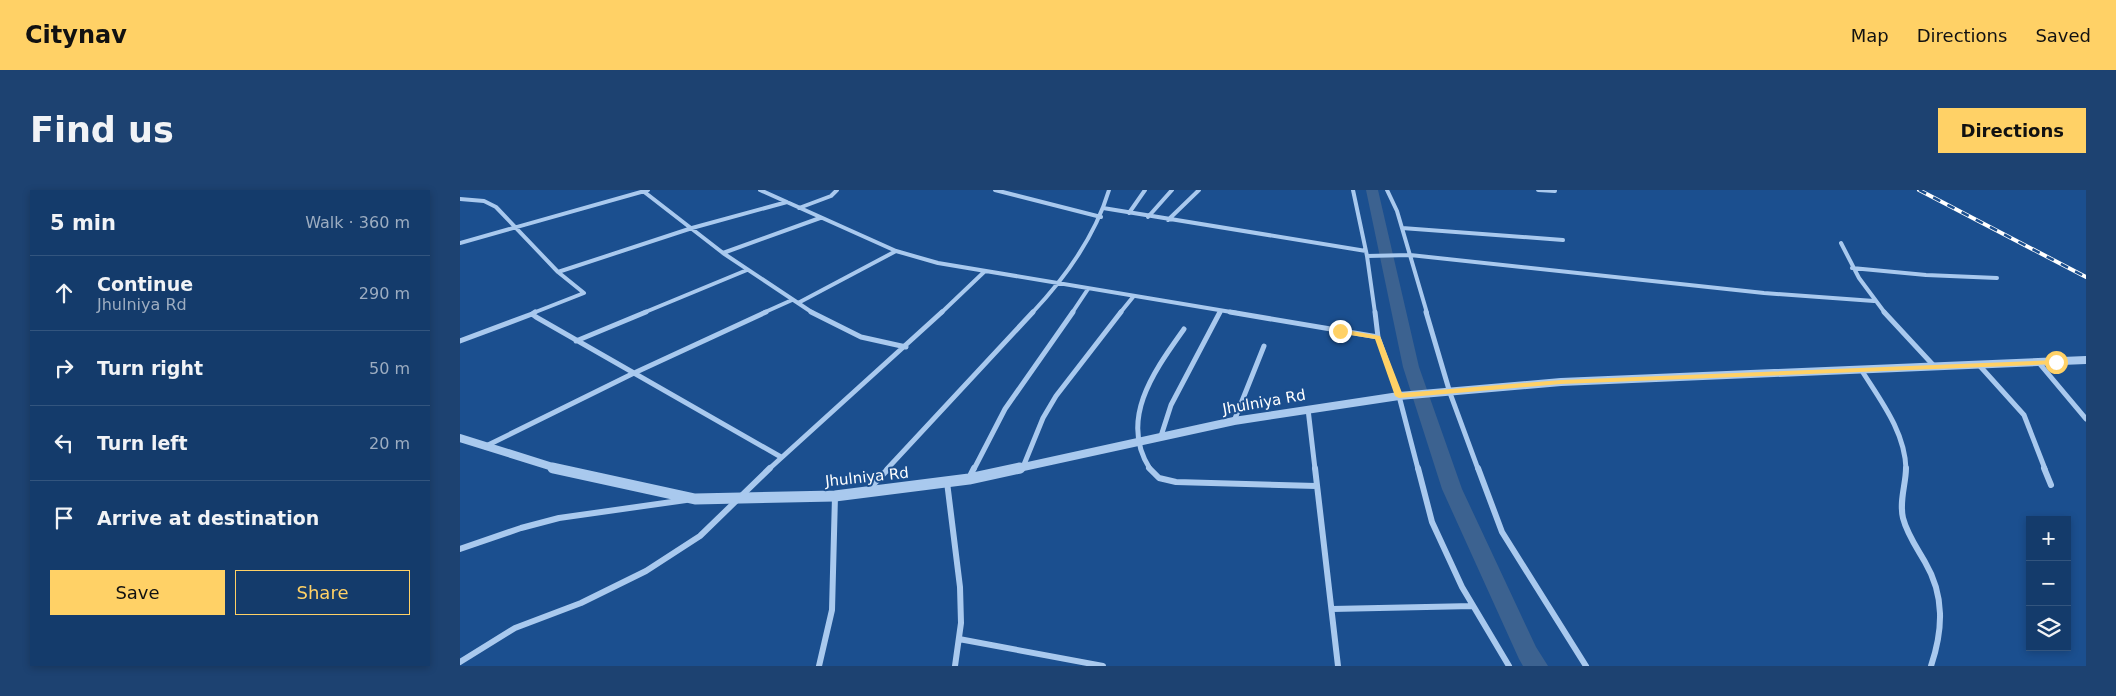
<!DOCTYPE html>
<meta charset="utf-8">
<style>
body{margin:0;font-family:"DejaVu Sans",sans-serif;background:#1d4271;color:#f1f3f6}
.controls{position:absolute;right:15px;bottom:15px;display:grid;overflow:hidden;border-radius:0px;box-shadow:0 2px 8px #0003}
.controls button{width:45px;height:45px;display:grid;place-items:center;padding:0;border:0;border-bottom:1px solid #33557e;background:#143b6b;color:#f1f3f6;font:25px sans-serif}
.stop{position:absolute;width:15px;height:15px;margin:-11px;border:4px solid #ffd166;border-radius:50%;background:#fff}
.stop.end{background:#ffd166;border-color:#fff;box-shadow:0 1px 5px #0008}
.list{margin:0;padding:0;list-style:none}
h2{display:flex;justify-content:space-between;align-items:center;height:65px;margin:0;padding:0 20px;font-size:21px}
h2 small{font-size:16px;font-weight:400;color:#9dadc1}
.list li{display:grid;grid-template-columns:32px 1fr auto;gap:15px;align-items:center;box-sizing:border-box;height:75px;padding:0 20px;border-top:1px solid #33557e}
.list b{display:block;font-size:19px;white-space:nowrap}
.list p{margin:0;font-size:16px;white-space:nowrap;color:#9dadc1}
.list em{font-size:16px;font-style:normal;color:#9dadc1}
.actions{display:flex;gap:10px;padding:15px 20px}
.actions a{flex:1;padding:11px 0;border:1px solid #ffd166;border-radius:0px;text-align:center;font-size:18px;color:#ffd166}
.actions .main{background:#ffd166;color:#111}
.icon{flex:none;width:28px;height:28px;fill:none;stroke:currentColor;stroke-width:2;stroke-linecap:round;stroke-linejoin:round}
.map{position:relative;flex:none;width:1626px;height:476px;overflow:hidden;border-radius:0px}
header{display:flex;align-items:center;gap:30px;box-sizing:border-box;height:70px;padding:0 25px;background:#ffd166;color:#111}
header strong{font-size:24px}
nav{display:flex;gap:28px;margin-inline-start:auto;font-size:18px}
.intro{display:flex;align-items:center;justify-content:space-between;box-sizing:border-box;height:120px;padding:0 30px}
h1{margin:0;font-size:35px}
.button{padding:12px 22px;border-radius:0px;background:#ffd166;color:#111;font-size:18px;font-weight:700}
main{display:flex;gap:30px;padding:0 30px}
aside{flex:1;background:#143b6b;border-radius:0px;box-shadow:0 2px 8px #0003}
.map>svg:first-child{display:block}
</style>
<header>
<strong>Citynav</strong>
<nav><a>Map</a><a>Directions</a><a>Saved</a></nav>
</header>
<div class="intro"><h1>Find us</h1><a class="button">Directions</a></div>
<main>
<aside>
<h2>5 min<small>Walk · 360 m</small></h2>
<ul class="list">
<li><svg class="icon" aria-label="ahead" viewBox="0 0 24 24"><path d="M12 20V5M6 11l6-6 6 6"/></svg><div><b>Continue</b><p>Jhulniya Rd</p></div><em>290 m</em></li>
<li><svg class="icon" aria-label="right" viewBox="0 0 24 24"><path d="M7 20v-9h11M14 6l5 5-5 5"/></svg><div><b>Turn right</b></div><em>50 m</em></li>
<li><svg class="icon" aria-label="left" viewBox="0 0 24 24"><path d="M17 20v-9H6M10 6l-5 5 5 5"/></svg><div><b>Turn left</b></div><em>20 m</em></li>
<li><svg class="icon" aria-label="arrive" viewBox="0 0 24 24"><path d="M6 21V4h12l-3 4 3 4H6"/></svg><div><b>Arrive at destination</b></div></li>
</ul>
<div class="actions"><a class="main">Save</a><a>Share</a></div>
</aside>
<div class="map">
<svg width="1626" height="476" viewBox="0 0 1626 476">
<rect width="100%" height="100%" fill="#1b4f8f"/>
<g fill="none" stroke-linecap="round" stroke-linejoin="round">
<path fill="#3c6290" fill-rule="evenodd" d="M906,0H918L959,177L1002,299L1076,457L1088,476H1063L1059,469L982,299L943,177Z"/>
<path stroke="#a9c9ee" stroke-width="4" d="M300,0L436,61L478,73L777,123
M535,0L641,27
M893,0L907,66L915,123
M927,0L937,21L967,123
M1078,0L1095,1
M183,1L263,63L353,123
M0,9L24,11L36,17L98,82L124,103L73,123
M339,18L371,6L377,0
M643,18L906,61
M669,23L685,0
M688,27L712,0
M708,30L739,0
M942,38L1103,50
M0,53L188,0
M1381,53L1399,88L1425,123
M263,63L360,28
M907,66L950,65L1304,103L1414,111
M1392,78L1466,85L1537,88
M98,82L232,38L327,12
M338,113L436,61
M183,123L287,80
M303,123L332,110
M481,123L524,82
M572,123C605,88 635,47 649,0
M612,123L628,99
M660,123L673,107"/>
<path stroke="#a9c9ee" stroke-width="5" d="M75,122L72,124L76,127L321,267
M351,122L401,147L446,157
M770,122L918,147
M915,122L918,147L939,206L958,279
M966,122L990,203L1018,279
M1424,122L1475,177
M0,151L72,124
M116,151L186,122
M1579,173L1626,229
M1519,175L1564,225L1585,279
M1402,181C1421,211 1445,242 1446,279
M848,219L855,279
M774,231L804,156
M701,246L711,215L760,122
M26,256L172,184L306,122
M563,277L583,228L596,206L661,122
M309,279L482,122
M427,279L573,122
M514,279L545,219L613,122
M690,279C658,229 695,180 724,139"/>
<path stroke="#a9c9ee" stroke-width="6" d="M689,278L699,288L716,292L856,296
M855,278L878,476
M958,278L972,332L1002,397L1049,476
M1018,278L1042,342L1126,476
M1446,278C1446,294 1439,311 1443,328C1447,344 1457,358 1465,372C1485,406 1483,440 1471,476
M1584,278L1591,295
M509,288L514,278
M487,292L500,397L501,433L495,476
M409,299L429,278
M0,359L61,338L99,328L226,310
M872,419L1013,416
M499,449L643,476
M0,472L55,438L121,413L186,381L240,346L310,278
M359,476L372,420L375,306"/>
<path stroke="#a9c9ee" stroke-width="8" d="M0,248L99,279
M554,279L774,231L939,206L1101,192L1626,170"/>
<path stroke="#a9c9ee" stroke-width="11" d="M93,278L235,309L375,306L509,289L560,278"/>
<g stroke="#fff" stroke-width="4">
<path id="rail" d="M1459,0L1626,87"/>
</g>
<use href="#rail" stroke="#1b4f8f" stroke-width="2.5" stroke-dasharray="8" stroke-linecap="butt"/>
</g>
<path fill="#ffd166" d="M880,139L920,146L942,203L1101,190L1596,170L1599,172L1596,174L1101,194L939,208L935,206L915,149L878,143Z"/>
<g text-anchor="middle" stroke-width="4" stroke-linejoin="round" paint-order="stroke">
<g font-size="15" fill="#fff" stroke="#1b4f8f">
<text transform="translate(804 212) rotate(-10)" y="5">Jhulniya Rd</text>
<text transform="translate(407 287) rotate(-6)" y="5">Jhulniya Rd</text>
</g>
</g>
</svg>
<div class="controls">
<button>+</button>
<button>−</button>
<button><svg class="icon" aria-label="layers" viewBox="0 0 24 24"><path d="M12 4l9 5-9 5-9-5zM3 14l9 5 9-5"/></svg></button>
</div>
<div class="stop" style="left:1596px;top:172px"></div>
<div class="stop end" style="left:880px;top:141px"></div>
</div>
</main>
